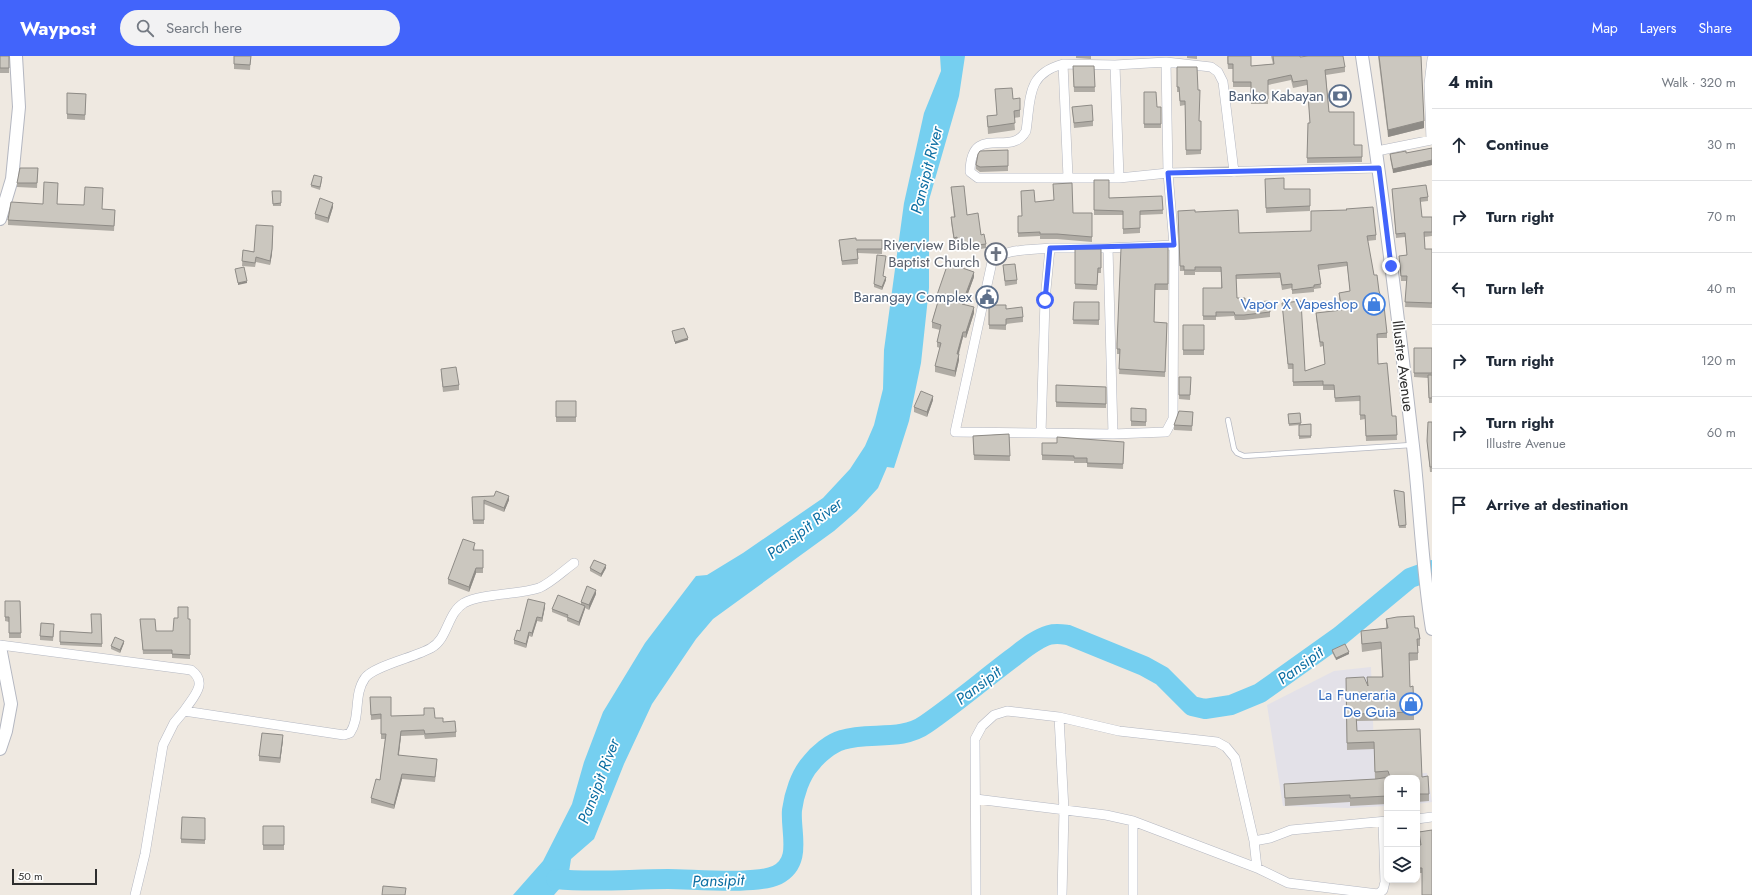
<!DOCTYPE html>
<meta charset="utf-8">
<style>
body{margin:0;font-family:Jost,sans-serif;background:#f2f2f3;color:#1f2937}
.controls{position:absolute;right:12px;bottom:12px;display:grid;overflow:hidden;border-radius:8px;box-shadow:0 2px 6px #0003}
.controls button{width:36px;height:36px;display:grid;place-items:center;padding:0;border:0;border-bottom:1px solid #e0e1e3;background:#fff;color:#1f2937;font:20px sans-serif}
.scale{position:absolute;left:12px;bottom:10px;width:85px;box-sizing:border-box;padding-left:4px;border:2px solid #2e2e2e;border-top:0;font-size:11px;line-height:14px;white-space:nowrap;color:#2e2e2e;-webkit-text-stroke:3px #fff;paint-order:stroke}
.stop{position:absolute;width:12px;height:12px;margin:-9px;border:3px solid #4264fb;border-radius:50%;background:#fff}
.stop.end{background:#4264fb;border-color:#fff;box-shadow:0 1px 4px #0008}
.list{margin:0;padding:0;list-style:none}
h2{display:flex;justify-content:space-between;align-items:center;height:52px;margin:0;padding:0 16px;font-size:17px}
h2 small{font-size:13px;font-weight:400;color:#747a83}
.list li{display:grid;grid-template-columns:26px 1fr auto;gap:12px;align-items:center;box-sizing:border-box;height:72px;padding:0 16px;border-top:1px solid #e0e1e3}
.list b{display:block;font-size:15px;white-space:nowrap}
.list p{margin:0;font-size:13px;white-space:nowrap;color:#747a83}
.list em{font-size:13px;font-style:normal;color:#747a83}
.icon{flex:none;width:22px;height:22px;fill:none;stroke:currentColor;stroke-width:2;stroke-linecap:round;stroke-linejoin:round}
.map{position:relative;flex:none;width:1432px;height:839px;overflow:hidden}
header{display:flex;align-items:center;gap:24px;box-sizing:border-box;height:56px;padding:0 20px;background:#4264fb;color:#fff}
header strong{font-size:19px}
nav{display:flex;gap:22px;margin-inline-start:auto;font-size:14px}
.search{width:280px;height:36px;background:#f2f2f3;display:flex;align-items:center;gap:10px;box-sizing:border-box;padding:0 14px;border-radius:22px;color:#747a83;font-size:15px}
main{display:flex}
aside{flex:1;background:#fff}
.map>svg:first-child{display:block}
</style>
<header>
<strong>Waypost</strong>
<div class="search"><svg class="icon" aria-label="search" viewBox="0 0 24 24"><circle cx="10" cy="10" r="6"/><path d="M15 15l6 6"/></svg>Search here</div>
<nav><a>Map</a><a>Layers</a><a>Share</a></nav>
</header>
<main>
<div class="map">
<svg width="1432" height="839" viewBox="0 0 1432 839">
<rect width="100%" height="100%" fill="#efe9e1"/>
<path fill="#e3e1e8" d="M1371,611L1375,719L1427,717L1432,746L1417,748V722H1387V750L1348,752L1283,750L1267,649L1334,615Z"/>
<path fill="#75cff0" d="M940,0H965L959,40L929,144V232L921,307L909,365L894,412L887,411L878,432L857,455L834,475L713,563L696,583L652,648L624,708L594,783L571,803L569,816L573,832H560L554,839H513L543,805L572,748L584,706L603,656L645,587L696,520L707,519L743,497L823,442L850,413L865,390L874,369L883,333L884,294L904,147L924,57L941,15Z"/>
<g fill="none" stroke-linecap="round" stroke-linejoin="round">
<path stroke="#75cff0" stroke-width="20" d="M556,823C593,827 630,823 668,823C694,823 757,829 777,819C803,806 790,776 792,754C794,739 800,719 811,707C818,698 831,687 842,684C869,675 901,686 926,668C955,648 982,625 1011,603C1022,595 1035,583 1049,579C1056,577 1061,578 1068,579L1144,610L1162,620L1192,650L1205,653L1231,649L1260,637L1340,580L1410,522L1432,514"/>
<g stroke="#b4b7c1" stroke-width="6">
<path id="lane" d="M1228,364L1234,393L1237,397L1244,400L1411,389"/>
</g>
<g stroke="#b4b7c1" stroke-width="10">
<path id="street" d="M1063,8C1026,18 1031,42 1026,75C1011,103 971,65 970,116L978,122H1119L1168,117L1379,112
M1115,9L1119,122
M1431,84L1429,28L1432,3
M1377,95L1432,84
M1068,121L1063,8L1115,9L1166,6L1211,11L1218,16L1223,26L1234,116
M1050,192C1032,194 1004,192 992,206L955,376L1113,378L1166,376L1173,363L1174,189L1168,117L1166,6
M1041,377L1045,244L1050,192H1108
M1113,378L1108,192L1174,189
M0,589L191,614C209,627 193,641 184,655
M1059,661L1064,754L1062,839
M976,743L1106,759L1133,765L1257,812
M1417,763L1432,761
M1383,766L1385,826L1383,834L1378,838L1288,827L1257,812L1254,785L1270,782L1291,774L1387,765
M135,839L145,798L163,689L174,667L184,655L344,679L350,677C361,661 353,639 365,622C373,610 416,601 431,592C448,583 447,557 464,547C483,537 518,539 539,532C551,527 563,515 574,507
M976,839L975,683L982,670L994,659L1007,655L1059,661L1119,675L1217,686L1226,691L1235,702L1254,785
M1133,839V765"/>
</g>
<g stroke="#b4b7c1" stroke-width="14">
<path id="secondary" d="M1362,0C1382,130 1398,260 1413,390C1420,451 1422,512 1432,573
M0,163L12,123L19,51L16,0
M0,591L11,648L6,675L0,693"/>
</g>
<use href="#lane" stroke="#fff" stroke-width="4.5"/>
<use href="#street" stroke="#fff" stroke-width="9"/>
<use href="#secondary" stroke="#fff" stroke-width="12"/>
</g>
<path fill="#afaba4" d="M0,0H9V17H0Z
M234,0H251L250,14L234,13Z
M1076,0H1091V3L1076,2Z
M1187,0H1197V3L1187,2Z
M1227,0L1251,10L1273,8L1271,0H1300V1L1345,11V16L1326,19L1329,56L1354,89H1362V106L1307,107L1308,67H1310L1307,29L1293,32L1291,24L1268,29V48H1251V31H1233V13H1228Z
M1378,0H1421L1424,72L1388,81Z
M1073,10H1094L1095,36H1074Z
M1177,11L1198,34L1199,65H1201V98L1186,99L1185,49L1180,50L1179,36H1177Z
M995,33L1020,54V61L1014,62L1015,74L988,78L987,60L997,59Z
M1144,36L1157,51H1161V72H1144Z
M67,37L86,38L85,64L67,63Z
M1072,51L1093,65V70L1074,72Z
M1432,92V109L1393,117L1390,102V98L1406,97Z
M1008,94V115L980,116L976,113V109Z
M38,112L37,132L17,131V127Z
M1265,123L1284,133H1310V155L1266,157Z
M322,124L320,134L311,131V129Z
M1094,124L1109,142L1162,140L1163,158L1140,159V177L1123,178V159H1094Z
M951,131L967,159L981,179L986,188V192L970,195L969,192L958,193L957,186H954L951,166V161H954Z
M1392,133L1428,141V145L1420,146L1422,161H1432V180L1424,181L1425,193H1432V252L1405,251L1407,225H1401L1399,200L1407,199L1405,181L1396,182Z
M272,135H281V150H273Z
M1035,146L1073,157H1092V186L1057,183H1040V180L1018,181V160H1022Z
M43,148H58L102,153L115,154L114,175L8,169V164Z
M333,151L328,167L315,163V158Z
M1178,155L1195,156L1239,177L1376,179V184L1367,185L1374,219L1379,235L1387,277V282H1377L1378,308L1392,360H1396L1397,384L1366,385L1365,363L1360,364V345L1335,346L1334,334H1323V330H1293V313H1288L1282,247L1305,315L1325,308L1323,290L1320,291L1316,261V257L1341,254L1339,242V237L1350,235L1347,210L1319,214L1321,232L1314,233V236L1292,238V232L1282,234L1280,222L1236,223L1237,242L1245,247L1270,256V261L1244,264H1235L1234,260L1216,261V264H1203V232H1221V216H1195V219H1184V215H1180Z
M839,184H882V198L858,197V208L842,209Z
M1168,191V234H1155L1154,266L1167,267L1165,321L1119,318L1120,298H1117V288Z
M1075,193H1101V217H1098L1097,234L1075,233Z
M243,194L272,198L270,209L256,206L255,211L242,210Z
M1003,209L1017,224V228L1005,230Z
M884,220L886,224L882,234L874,231V228Z
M974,221L964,248L974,257L966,282L963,281L959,298V304L955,321L935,316V310L940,292L937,291V286L940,274L932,272V266L938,245L937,244V239Z
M1074,246H1099V269L1073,268Z
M989,249L1006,253L1023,261V266L1006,268V274L989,273Z
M1183,269H1204V299H1183Z
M1414,292H1432V347H1429L1428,322L1414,321Z
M441,313L459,329V334L443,336L441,317Z
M1179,321H1191L1190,344L1179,343Z
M1056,329L1106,331V352L1056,351Z
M933,344L927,361L914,356V351Z
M556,345H576V366H556Z
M1131,352L1146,353V370H1131Z
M1193,356L1192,375L1174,374V369Z
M1300,357L1301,369L1311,368V382L1299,383V369L1289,370L1288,358Z
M1432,366V416H1430L1427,385Z
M1009,378L1010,405L974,404L973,380Z
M1124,386L1123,413L1087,411V407H1074V405L1042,404V387Z
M1394,434L1404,436L1406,472H1399Z
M509,444L504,456L484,448V468H473L472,445Z
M475,491L474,494H483V517H476L469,536L448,528V523Z
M590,512H606L601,521L590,515Z
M596,538L589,554L585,552L579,570L567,565V562L552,556V553L581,548V546Z
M5,545H20L21,582H9V566L5,565Z
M545,551L542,566L537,565L532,581L529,580L526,592L514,588V584L520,575Z
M101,558L102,591L60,589V575L91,577Z
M140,563L156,575H173L188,563H190V603L172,602V598H143Z
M1386,563L1415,572L1420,583V590H1418V604L1409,605L1410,631L1414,656V664L1357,665V675L1420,673L1422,721L1429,738V745L1417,746V722H1387V748L1350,750V746L1285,750L1284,728L1378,723H1375L1374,693L1347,694L1346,622L1367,627V621H1382L1381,593L1362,596L1361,582V575L1386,572Z
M54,572L53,585L40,584V580Z
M124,587L120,597L111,593V590Z
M1332,594L1349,598L1336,604L1332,596Z
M370,641L391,660L435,662L443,666L456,676V681L425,683L424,679L401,680L399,699L437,708L435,726L402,723L394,753L371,747V742L380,724L385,683H381V663L371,664Z
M283,684L280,707L259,705V700Z
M205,762V788L181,787V783Z
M263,770H284V794H263Z
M1432,774L1422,817H1417V789H1420L1419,776Z"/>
<path fill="#8e8b86" d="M1424,65V72L1388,81V74Z
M1432,104V109L1393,117V113Z
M333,147V151L328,167V162Z
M273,174L272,198L270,209V205Z
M974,216V221L962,254V248Z
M886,221V224L882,234V231Z
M247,225V227L238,229V227Z
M974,251V257L966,282V276Z
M963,276V281L957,303V298Z
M688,282V284L675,288V286Z
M959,298V304L955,321V315Z
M933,340V344L927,361V356Z
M509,440V444L504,456V452Z
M606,509V512L601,521V518Z
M476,512V517L469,536V531Z
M596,534V538L589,554V549Z
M545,547V551L542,566V562Z
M585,550V553L579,570V566Z
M537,561V565L532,581V577Z
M529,576V580L526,592V588Z
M124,585V587L120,597V594Z
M1349,596V598L1336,604V602Z
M401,675V680L398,704V699Z
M283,679V684L280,707V702Z
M402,718V723L394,753V749Z"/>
<path fill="#cbc7bf" stroke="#8e8b86" d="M0,0H9V12H0Z
M234,0H251L250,9L234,8Z
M1228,0H1251V10L1274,8L1273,0H1300V1L1308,0H1343L1345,11L1325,14L1329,56H1354V89H1362V101L1307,102L1308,67H1310L1307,24L1293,26L1291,19L1268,24V43H1251V26H1233V8H1228Z
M1379,0H1421L1424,65L1388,74Z
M1073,10H1094L1095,31H1074Z
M1177,11H1197L1198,34H1200L1199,65H1201V94H1186L1185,45H1180L1179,31H1177Z
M1012,32L1013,43L1020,42V54L1014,55L1015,67L988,71L987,60L997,59L995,33Z
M1144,36H1156L1157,51H1161V68H1144Z
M67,37L86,38L85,59L67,58Z
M1092,49L1093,65L1074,67L1072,51Z
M1432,92V104L1393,113L1390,98L1406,95V97Z
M1008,94V110L980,111L976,109L978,98L980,95Z
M20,112H38L37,127H17Z
M314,119L322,121L320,131L311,129Z
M1284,122V133H1310V150L1266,152L1265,123Z
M1094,124H1109V142L1162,140L1163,154L1140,155V172L1123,173V155L1094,154Z
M44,126L58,127L57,148L84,149L85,131L103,132L102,153L115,154L114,170L8,164L11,146L43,148Z
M1072,127L1073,157H1092V181L1057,178H1040V176L1018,177V160H1022L1021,135L1034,134L1035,146L1054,144L1053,128Z
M1426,129L1428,141L1420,142L1422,161H1432V176H1424L1425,193H1432V247L1405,246L1407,220H1401L1399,200L1407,199L1405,177L1396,178L1392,133Z
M964,130L967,159L978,157L981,179L984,178L986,188L970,190L969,187L958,188L957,181L954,182L951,161H955L951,131Z
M272,135H281V147L273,148Z
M320,142L333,147L328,162L315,158Z
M1373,151L1376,179L1367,180L1374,219H1377L1379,235L1384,250L1387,277L1377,278L1378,308L1387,307L1392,360H1396L1397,379L1366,380L1365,359H1360V340L1335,342L1334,329H1323V325L1293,326V308H1288L1282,247L1301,245L1305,315L1325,308L1323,286H1320L1316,257L1342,254L1339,237L1350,235L1347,206L1318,209L1321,228L1314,229V231L1292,234V228L1282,229L1280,217L1236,219L1237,242H1245V247L1269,245L1270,256L1244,259H1235L1234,256H1216V260H1203V232H1222L1221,211H1195V214H1184V210H1180L1178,155L1195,154V156L1238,154L1239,177L1311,175V155L1347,154L1346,153Z
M256,169L273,170L272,193L270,205L256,201L255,207L242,205L243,194L254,196Z
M856,182V184H882V193H857L858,203L842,205L839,184Z
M1168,191V228H1155L1154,266L1167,267L1165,316L1119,313L1120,293H1117V288L1121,192Z
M1075,193H1101V212H1098L1097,229L1075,228Z
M877,199L886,200L883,220L886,221L882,231L874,228Z
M948,207L974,216L962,248L974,251L966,276H963L957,298H959L955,315L935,310L941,287L937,286L941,269L932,266L940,239H937Z
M1015,208L1017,224L1005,225L1003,209Z
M244,211L247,225L238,227L235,213Z
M1074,246H1099V264H1073Z
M989,249H1006V253L1022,251L1023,261L1006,263V269H989Z
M1183,269H1204V294H1183Z
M684,272L688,282L675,286L672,275Z
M1414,292H1432V317H1414Z
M456,311L459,329L443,331L441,313Z
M1428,319H1432V342H1429Z
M1179,321H1191L1190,339H1179Z
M1056,329L1106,331V348L1056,346Z
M921,335L933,340L927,356L914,351Z
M556,345H576V361H556Z
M1131,352L1146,353V366L1131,365Z
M1179,355L1193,356L1192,370L1174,369Z
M1300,357L1301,367L1289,368L1288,358Z
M1428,366H1432V411H1430L1427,385Z
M1311,368V380H1299V369Z
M1009,378L1010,400L974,399L973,380Z
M1057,381L1124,386L1123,408L1087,407V402H1074V400L1042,399V387H1057Z
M1394,434L1404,436L1406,469L1399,470Z
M496,435L509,440L504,452L484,444V464H473L472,441L494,440Z
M463,483L475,487L473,494H483V512H476L469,531L448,523Z
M594,504L606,509L601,518L590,512Z
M587,530L596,534L589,549L581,546Z
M558,539L585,550L579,566L567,561L568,559L552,553Z
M528,543L545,547L542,562L537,561L532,577L529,576L526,588L514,584L517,574L520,575Z
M5,545H20L21,577H9V561H5Z
M178,551H188V563H190V599L172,598V594H143L140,563H155L156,575H173L174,562H178Z
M91,558H101L102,588L60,586V575L92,577Z
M1414,560L1415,572H1418L1420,583H1417L1418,597H1409L1410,631L1413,630L1414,656L1356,658L1357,675L1420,673L1422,721L1428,720L1429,738H1417V722H1387V740L1350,742V739L1285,742L1284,728L1376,723L1390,721L1388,715L1375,716L1374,686L1347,687L1346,622L1364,621L1368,630L1367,621H1383L1381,586L1362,588L1361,575L1388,572L1386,563L1397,561Z
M41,567L54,568L53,581L40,580Z
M115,581L124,585L120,594L111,590Z
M1345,588L1349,596L1336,602L1332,594Z
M370,641H391V660L424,659V652H434L435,662H443V666L455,665L456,676L425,678L424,674L401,675L398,699L437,703L435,721L402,718L394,749L371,742L376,723L380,724L386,678H381V658L371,659Z
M262,677L283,679L280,702L259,700Z
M182,761L205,762V784L181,783Z
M263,770H284V789H263Z
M1432,774V839H1422V812H1417V789H1421L1419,776Z
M383,830L406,832L405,839H382Z"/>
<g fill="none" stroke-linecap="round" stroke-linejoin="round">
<path stroke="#4264fb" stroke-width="5" d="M1045,244L1050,192L1174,189L1168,117L1379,112L1391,210"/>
</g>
<defs>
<g id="bank-ring" transform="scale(1.15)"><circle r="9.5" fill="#fff" stroke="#5c6f8a" stroke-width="1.5"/><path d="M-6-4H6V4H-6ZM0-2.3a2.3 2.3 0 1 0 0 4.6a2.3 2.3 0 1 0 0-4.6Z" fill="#5c6f8a"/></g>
<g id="church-ring" transform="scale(1.15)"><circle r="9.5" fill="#fff" stroke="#6b7280" stroke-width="1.5"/><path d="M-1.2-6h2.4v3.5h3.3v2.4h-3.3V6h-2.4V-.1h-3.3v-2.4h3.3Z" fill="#6b7280"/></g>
<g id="civic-ring" transform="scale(1.15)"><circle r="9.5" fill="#fff" stroke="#5c6f8a" stroke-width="1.5"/><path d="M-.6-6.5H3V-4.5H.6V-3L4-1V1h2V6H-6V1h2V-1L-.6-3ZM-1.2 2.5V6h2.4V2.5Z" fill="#5c6f8a"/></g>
<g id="shop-ring" transform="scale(1.15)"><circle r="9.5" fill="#fff" stroke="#3f7fe0" stroke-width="1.5"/><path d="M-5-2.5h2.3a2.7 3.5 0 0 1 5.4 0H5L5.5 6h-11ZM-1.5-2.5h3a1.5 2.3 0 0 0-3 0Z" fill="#3f7fe0"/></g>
</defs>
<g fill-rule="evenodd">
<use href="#bank-ring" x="1340" y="40"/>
<use href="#church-ring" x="996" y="198"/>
<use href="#civic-ring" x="987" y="241"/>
<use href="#shop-ring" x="1374" y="248"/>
<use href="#shop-ring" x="1411" y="648"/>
</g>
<g text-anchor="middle" stroke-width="3.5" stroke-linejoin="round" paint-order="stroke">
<g font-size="15" fill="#4e5e75" stroke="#fff" text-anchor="end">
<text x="1324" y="45">Banko Kabayan</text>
<text x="972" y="246">Barangay Complex</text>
</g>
<g font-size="15" fill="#5b616d" stroke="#fff" text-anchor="end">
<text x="980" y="194">Riverview Bible<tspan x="980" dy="17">Baptist Church</tspan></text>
</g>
<g font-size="15" fill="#366cbe" stroke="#fff" text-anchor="end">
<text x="1358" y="253">Vapor X Vapeshop</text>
<text x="1396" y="644">La Funeraria<tspan x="1396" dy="17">De Guia</tspan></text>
</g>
<g font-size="15" fill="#2e2e2e" stroke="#fff">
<text transform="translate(1403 310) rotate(83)" y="5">Illustre Avenue</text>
</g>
<g font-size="16" font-style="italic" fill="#0d6fa3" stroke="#fff">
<text transform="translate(926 114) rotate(-76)" y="6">Pansipit River</text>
<text transform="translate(804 472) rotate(-37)" y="6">Pansipit River</text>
<text transform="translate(1300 609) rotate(-36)" y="6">Pansipit</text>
<text transform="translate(978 629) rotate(-37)" y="6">Pansipit</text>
<text transform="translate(598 725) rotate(-69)" y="6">Pansipit River</text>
<text transform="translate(718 824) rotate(-2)" y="6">Pansipit</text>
</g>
</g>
</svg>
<div class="controls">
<button>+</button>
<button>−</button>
<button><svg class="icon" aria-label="layers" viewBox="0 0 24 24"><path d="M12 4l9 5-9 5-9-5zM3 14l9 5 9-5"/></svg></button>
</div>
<div class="scale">50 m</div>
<div class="stop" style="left:1045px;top:244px"></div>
<div class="stop end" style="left:1391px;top:210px"></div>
</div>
<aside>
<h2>4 min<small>Walk · 320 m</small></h2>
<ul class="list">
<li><svg class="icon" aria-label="ahead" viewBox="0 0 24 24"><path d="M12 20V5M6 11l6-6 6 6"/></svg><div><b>Continue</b></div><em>30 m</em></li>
<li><svg class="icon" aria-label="right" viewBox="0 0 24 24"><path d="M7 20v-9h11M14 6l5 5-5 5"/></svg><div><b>Turn right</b></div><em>70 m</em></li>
<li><svg class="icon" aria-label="left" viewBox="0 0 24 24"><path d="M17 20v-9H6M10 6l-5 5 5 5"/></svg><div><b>Turn left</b></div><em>40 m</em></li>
<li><svg class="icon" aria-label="right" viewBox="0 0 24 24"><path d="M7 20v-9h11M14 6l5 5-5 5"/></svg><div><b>Turn right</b></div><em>120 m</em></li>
<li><svg class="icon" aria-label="right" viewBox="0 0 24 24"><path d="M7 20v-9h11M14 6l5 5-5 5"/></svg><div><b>Turn right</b><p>Illustre Avenue</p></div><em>60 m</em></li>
<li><svg class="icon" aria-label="arrive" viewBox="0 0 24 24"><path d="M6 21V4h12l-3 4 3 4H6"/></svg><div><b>Arrive at destination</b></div></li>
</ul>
</aside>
</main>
